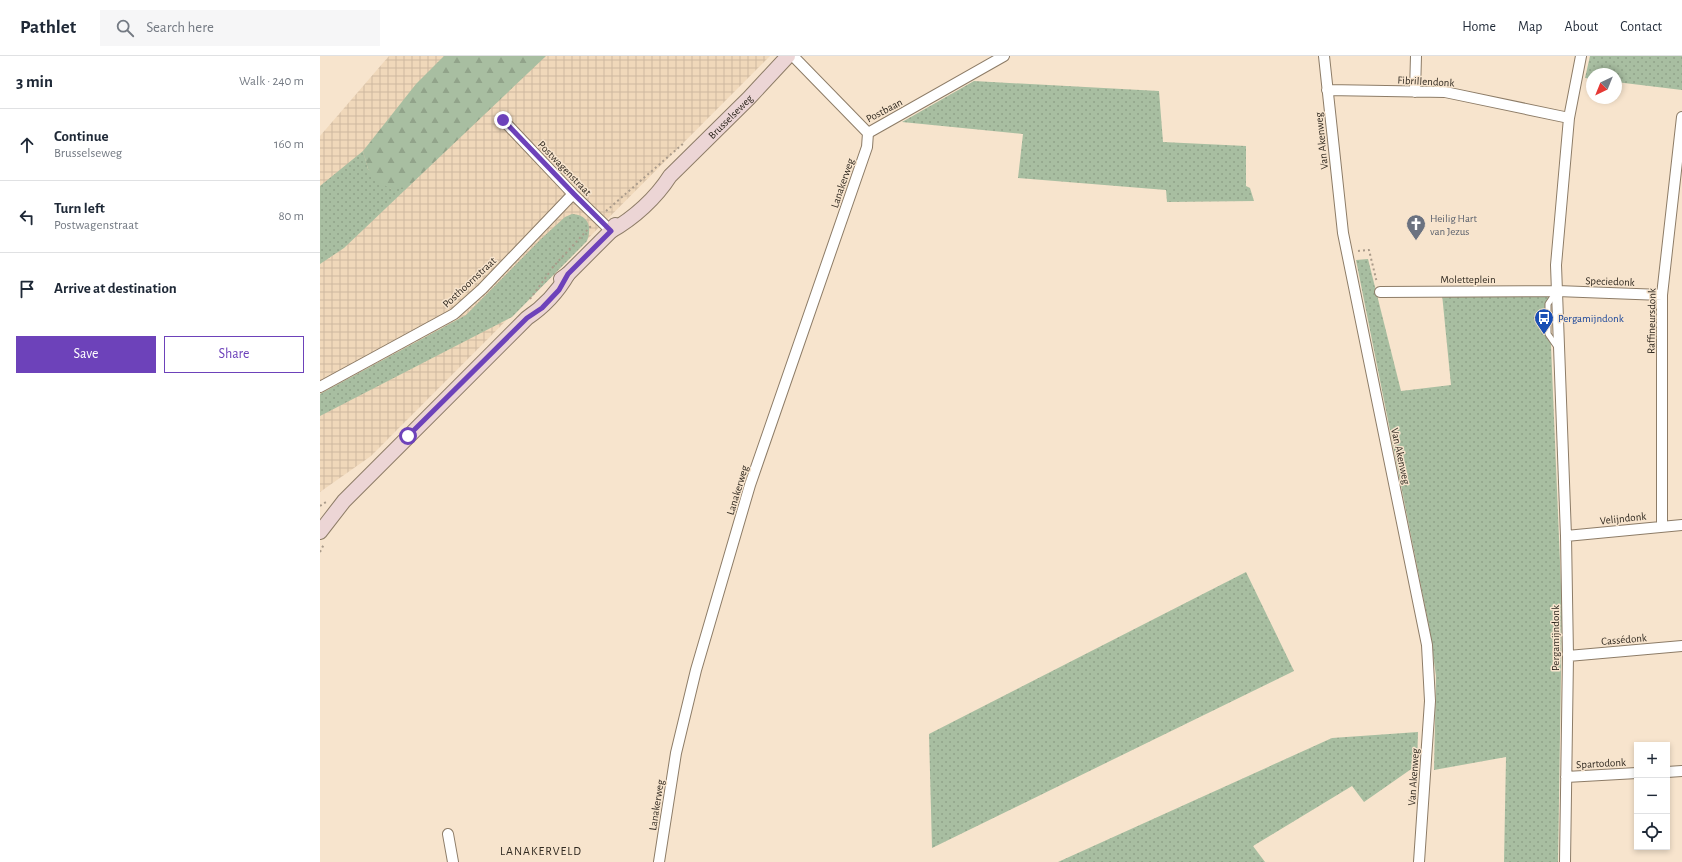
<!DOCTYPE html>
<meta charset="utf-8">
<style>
body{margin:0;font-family:"Alegreya Sans",sans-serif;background:#f6f6f7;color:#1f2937}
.controls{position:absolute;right:12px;bottom:12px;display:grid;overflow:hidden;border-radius:0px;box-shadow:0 2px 6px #0003}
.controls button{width:36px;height:36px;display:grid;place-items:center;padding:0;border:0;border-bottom:1px solid #e0e1e3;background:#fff;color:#1f2937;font:20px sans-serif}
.compass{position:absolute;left:1266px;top:12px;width:36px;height:36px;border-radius:50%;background:#fff;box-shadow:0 2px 6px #0003;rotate:223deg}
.stop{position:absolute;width:12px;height:12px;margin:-9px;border:3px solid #6d42ba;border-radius:50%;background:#fff}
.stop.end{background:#6d42ba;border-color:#fff;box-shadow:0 1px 4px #0008}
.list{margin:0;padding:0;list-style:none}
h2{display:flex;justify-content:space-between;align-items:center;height:52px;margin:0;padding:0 16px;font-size:17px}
h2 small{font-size:13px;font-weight:400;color:#747a83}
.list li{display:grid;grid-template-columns:26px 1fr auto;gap:12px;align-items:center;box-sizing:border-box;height:72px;padding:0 16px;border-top:1px solid #e0e1e3}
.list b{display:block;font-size:15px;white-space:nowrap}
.list p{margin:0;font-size:13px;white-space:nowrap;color:#747a83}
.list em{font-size:13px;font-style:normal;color:#747a83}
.actions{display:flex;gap:8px;padding:12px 16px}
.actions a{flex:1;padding:9px 0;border:1px solid #6d42ba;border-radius:0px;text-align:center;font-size:14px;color:#6d42ba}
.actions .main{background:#6d42ba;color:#fff}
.icon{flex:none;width:22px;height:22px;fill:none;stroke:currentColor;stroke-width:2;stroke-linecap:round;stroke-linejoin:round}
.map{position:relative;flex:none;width:1362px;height:806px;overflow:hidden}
header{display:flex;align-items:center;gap:24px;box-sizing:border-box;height:56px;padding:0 20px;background:#fff;border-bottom:1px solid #e0e1e3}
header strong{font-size:19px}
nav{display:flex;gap:22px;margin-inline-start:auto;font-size:14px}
.search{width:280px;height:36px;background:#f6f6f7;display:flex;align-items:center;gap:10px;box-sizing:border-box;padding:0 14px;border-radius:0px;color:#747a83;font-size:15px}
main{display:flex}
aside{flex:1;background:#fff}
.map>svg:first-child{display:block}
</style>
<header>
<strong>Pathlet</strong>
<div class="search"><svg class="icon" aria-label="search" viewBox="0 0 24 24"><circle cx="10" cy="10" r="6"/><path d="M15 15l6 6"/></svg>Search here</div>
<nav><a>Home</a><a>Map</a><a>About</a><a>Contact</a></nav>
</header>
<main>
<aside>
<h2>3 min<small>Walk · 240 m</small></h2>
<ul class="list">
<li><svg class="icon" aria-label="ahead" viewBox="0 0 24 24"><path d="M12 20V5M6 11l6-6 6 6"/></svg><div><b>Continue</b><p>Brusselseweg</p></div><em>160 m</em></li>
<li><svg class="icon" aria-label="left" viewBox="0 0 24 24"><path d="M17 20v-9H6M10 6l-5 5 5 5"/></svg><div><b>Turn left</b><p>Postwagenstraat</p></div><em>80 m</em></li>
<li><svg class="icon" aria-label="arrive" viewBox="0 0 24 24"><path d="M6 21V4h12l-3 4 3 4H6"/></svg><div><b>Arrive at destination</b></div></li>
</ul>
<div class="actions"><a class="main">Save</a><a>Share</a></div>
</aside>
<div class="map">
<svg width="1362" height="806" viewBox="0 0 1362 806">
<defs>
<pattern id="industrial-grid" width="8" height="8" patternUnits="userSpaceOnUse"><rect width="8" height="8" fill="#f0d8ba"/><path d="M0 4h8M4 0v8" fill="none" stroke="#ceb9a0"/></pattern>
<pattern id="grass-dots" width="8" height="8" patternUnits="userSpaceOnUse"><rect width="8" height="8" fill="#a8bea1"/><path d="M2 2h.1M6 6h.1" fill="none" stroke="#91a38a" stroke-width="1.8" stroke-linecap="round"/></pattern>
<pattern id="forest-firs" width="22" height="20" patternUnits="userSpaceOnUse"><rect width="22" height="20" fill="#a8bea1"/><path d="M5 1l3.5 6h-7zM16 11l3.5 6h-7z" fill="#91a38a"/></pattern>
</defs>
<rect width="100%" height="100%" fill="#f7e4cd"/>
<path fill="url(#industrial-grid)" d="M69,0H450L51,400L0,436V80Z"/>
<path fill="url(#grass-dots)" d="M1270,0H1362V34L1296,26V18H1272V23L1265,22Z
M654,25L839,35L843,86L926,90V130L930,132L934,145L847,146L846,134L698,122L703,78L582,66Z
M43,95L48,113L71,133H86L24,192L0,208V130Z
M252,158C269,159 272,171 267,185L192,261L0,360V338L146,259L222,182L245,161Z
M1048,203L1081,335L1131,329L1122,238H1223L1229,242L1242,554L1238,806H1184L1186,701L1114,714L1116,620L1109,570L1036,204Z
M926,516L974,615L612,792L609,678Z
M1098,676L1097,709L1044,746L1032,730L933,790L945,806H738L1012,682Z"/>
<path fill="url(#forest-firs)" d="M124,0H226L86,133H71L59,126L48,113L43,95L96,28Z"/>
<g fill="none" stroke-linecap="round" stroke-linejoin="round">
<g stroke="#8d7c67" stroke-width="7">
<path id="lane" d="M1236,236L1228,248V278L1237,291"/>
</g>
<g stroke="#8d7c67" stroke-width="12">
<path id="street" d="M473,0L548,77
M1004,0L1023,177L1107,589L1110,645L1099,806
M1007,34L1125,36L1249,62
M1095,36L1096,0
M183,64L253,138L291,175
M548,77L684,0
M1060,236L1237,235L1342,239
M0,331L134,258L162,233L253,138
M1342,470V239L1362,61
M1246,480L1362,469
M1248,600L1362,590
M1347,716L1362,715
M1246,721L1317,717
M128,778L133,806
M339,806L356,697L376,614L430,429L547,91L548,77
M1245,806L1248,600L1246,480L1236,209L1249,62L1261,0"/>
</g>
<g stroke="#8d7c67" stroke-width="16">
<g id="secondary">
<path id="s1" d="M291,175C314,162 336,142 350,120L429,42L468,0"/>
<path d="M241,223L248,218L291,175L295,169"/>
<path d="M0,476L24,445L207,262C225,250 237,237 248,218"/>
</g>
</g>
<path stroke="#aa9b8a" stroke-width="2" stroke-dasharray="2 3" stroke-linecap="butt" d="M286,155L365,86
M1038,195L1049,194L1057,227
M232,212L271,170
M210,243L229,217
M0,450L6,446
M0,496L4,488"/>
<use href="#lane" stroke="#fff" stroke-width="5"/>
<use href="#street" stroke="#fff" stroke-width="10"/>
<use href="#secondary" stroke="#ecd5d5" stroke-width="14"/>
</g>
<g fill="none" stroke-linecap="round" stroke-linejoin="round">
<path stroke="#6d42ba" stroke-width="5" d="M88,380L207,262L222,252L239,234L248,218L291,175L254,138L183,64"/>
</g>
<defs>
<g id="church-pin" transform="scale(1)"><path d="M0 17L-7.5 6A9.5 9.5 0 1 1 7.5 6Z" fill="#6b7280" stroke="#f7e4cd"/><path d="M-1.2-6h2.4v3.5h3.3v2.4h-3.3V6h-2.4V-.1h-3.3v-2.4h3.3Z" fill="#fff"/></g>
<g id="bus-pin" transform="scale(1)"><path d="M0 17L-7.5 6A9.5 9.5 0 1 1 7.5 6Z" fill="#1a4fb4" stroke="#f7e4cd"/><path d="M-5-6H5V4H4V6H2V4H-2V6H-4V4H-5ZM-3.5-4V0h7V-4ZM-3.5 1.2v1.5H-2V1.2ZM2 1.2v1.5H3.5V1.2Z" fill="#fff"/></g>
</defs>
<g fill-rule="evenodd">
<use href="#church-pin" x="1096" y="168"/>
<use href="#bus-pin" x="1224" y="262"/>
</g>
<g text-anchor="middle" stroke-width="3" stroke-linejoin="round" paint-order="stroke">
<g font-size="11" fill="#302920" stroke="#f7e4cd">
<text transform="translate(1106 25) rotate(3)" y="4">Fibrillendonk</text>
<text transform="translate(564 54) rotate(-28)" y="4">Postbaan</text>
<text dy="4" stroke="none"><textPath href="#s1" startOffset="166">Brusselseweg</textPath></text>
<text transform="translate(1001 85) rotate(-96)" y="4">Van Akenweg</text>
<text transform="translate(245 112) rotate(46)" y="4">Postwagenstraat</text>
<text transform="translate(522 127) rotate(-71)" y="4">Lanakerweg</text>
<text x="1148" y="227">Moletteplein</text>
<text transform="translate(1290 225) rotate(2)" y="4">Speciedonk</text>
<text transform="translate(149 226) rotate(-43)" y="4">Posthoornstraat</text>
<text transform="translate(1331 265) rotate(-89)" y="4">Raffineursdonk</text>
<text transform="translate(1081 400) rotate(78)" y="4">Van Akenweg</text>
<text transform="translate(417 434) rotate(-73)" y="4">Lanakerweg</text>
<text transform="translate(1303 462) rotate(-6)" y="4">Velijndonk</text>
<text transform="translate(1235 582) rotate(-90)" y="4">Pergamijndonk</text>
<text transform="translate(1304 583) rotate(-5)" y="4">Cassédonk</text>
<text transform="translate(1281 707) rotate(-3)" y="4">Spartodonk</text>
<text transform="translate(1093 721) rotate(-86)" y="4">Van Akenweg</text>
<text transform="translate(336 749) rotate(-81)" y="4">Lanakerweg</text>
</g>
<g font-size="11" fill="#5b616d" stroke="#f7e4cd" text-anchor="start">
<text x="1110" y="166">Heilig Hart<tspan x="1110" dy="13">van Jezus</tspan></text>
</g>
<g font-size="11" fill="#164399" stroke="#f7e4cd" text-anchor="start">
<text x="1238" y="266">Pergamijndonk</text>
</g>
<g font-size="12" letter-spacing="1" fill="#302920" stroke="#f7e4cd">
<text x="221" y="799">LANAKERVELD</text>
</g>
</g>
</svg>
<div class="controls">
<button>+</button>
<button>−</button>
<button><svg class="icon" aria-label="locate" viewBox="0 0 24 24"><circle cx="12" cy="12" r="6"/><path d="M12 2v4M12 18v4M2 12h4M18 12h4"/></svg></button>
</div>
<svg class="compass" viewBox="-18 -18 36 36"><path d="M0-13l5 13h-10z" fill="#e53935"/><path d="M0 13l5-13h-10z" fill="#747a83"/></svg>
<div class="stop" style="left:88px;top:380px"></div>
<div class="stop end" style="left:183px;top:64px"></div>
</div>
</main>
